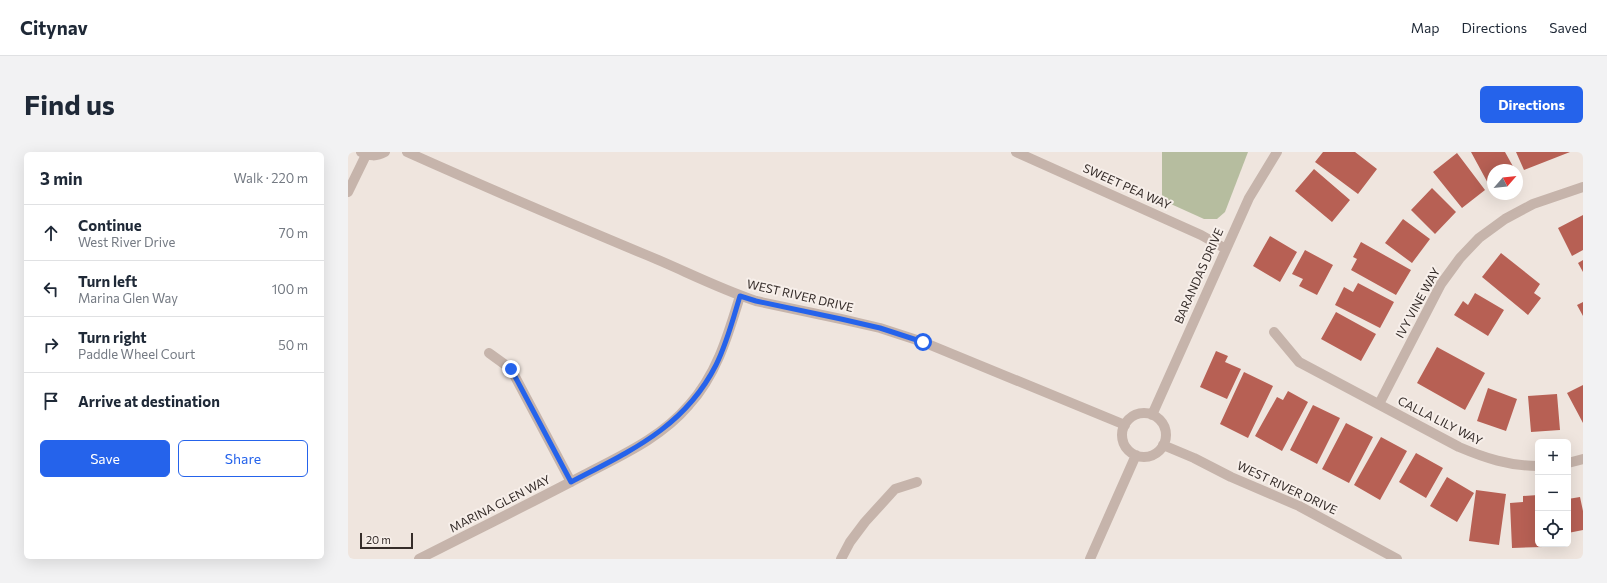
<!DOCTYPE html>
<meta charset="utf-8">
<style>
body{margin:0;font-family:Commissioner,sans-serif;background:#f2f2f3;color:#1f2937}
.controls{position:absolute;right:12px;bottom:12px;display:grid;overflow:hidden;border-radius:6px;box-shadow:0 4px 16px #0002}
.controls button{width:36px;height:36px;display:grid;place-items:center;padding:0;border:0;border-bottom:1px solid #e0e1e3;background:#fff;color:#1f2937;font:20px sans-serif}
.compass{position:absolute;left:1139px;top:12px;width:36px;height:36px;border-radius:50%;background:#fff;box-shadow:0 4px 16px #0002;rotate:62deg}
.scale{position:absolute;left:12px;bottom:10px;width:53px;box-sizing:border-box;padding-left:4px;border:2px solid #352c29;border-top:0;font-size:11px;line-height:14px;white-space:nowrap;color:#352c29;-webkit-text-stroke:3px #f7efea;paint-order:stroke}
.stop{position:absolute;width:12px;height:12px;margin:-9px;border:3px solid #2563eb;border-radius:50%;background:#fff}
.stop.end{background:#2563eb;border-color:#fff;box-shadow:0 1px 4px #0008}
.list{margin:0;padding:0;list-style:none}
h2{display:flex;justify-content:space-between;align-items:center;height:52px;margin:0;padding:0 16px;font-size:17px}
h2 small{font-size:13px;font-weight:400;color:#747a83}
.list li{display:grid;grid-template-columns:26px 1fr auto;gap:12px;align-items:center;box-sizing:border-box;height:56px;padding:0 16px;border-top:1px solid #e0e1e3}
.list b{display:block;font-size:15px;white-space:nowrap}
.list p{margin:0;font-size:13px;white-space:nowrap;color:#747a83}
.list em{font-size:13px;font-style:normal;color:#747a83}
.actions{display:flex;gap:8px;padding:12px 16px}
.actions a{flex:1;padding:9px 0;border:1px solid #2563eb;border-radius:6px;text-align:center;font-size:14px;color:#2563eb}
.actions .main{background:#2563eb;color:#fff}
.icon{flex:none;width:22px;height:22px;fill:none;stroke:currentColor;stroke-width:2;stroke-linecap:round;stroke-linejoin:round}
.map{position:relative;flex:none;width:1235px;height:407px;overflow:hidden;border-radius:6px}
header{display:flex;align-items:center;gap:24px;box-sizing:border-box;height:56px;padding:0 20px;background:#fff;border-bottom:1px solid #e0e1e3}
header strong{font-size:19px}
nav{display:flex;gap:22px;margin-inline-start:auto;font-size:14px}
.intro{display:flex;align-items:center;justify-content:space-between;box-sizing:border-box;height:96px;padding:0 24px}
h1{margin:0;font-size:28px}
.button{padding:10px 18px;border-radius:6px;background:#2563eb;color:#fff;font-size:14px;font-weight:700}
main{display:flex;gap:24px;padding:0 24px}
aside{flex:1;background:#fff;border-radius:6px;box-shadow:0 4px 16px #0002}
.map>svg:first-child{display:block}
</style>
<header>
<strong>Citynav</strong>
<nav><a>Map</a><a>Directions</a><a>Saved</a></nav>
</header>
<div class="intro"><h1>Find us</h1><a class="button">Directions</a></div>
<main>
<aside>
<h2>3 min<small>Walk · 220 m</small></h2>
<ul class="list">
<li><svg class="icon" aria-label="ahead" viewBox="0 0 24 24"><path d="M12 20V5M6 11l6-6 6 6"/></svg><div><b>Continue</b><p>West River Drive</p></div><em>70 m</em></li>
<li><svg class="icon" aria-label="left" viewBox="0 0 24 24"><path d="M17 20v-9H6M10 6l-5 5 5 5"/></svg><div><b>Turn left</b><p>Marina Glen Way</p></div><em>100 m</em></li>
<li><svg class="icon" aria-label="right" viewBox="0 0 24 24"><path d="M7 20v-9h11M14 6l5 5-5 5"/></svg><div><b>Turn right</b><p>Paddle Wheel Court</p></div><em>50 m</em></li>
<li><svg class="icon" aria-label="arrive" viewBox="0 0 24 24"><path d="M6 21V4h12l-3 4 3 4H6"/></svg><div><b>Arrive at destination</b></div></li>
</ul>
<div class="actions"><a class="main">Save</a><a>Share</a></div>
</aside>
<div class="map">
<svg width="1235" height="407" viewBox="0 0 1235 407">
<rect width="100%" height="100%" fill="#efe5de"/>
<path fill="#b6bd9f" d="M814,0H900L877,60L869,67H856L814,48Z"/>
<path fill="#b76054" d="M975,0H1007L1029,17L1010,42L967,10Z
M1123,0H1157L1167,18H1145V34L1142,35Z
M1168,0H1222L1176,18Z
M1109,1L1137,38L1114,56L1085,20Z
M966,17L1002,48L984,70L947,39Z
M1084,36L1108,60L1087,82L1063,58Z
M1235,63V98L1224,104L1210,76Z
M1055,67L1082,87L1064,111L1037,91Z
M922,84L949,100L932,130L905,114Z
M1013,90L1063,118L1048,143L1003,118L1009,107L1005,105Z
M957,98L985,113L969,143L951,134L955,127L944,122Z
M1153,101L1192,132L1186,141L1193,146L1180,163L1134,125Z
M1235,108V120L1230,111Z
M1010,131L1046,150L1032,176L987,153L996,135L1005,140Z
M1127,141L1156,158L1140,184L1106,163L1115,149L1120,153Z
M1235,150V164L1229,153Z
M988,160L1028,182L1013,209L973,187Z
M1089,195L1137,221L1117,258L1069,231Z
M868,199L880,204L877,210L893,217L879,247L852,235Z
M896,220L925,234L900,286L872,272Z
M1235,233V271L1219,241Z
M1140,236L1169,247L1158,279L1129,269Z
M940,239L960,250L934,299L907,284L929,245L935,248Z
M1209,242L1212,278L1183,280L1180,244Z
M965,253L992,266L969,312L942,298Z
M998,271L1025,285L1001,331L974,317Z
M1033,285L1059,299L1032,348L1006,333Z
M1068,301L1095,316L1078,346L1051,330Z
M1099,325L1126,341L1109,370L1082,354Z
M1128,338L1158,342L1151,393L1121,389Z
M1190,343V392H1195V395L1164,396L1162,351L1175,350V344Z
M1232,345L1235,359V378L1220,381V347Z"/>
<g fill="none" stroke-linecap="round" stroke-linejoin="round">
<path stroke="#c6b4ab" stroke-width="10" d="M13,0C22,4 28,5 37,0
M59,0C137,35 217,69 296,102C333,117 369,136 408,149L493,167L532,176L575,190L777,273
M668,0L853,83L878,97
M0,40L18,3
M926,180L951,210L1111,295C1137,306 1161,314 1190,314
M141,201L163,217L223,330
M1031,252L1093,132L1112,106L1131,86L1157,67L1185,52L1235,35
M774 283a22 22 0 1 1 44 0a22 22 0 1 1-44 0Z
M804,263L901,46L929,0
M815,293L846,306L883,325L951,354L1049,407
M1220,311L1235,307
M71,407C126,379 181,352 236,323C274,303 313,286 341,253C369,222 380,183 392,144
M493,407L502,390L517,370L547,337L569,330
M742,407L788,303"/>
</g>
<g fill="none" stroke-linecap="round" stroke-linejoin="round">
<path stroke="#2563eb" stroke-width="5" d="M163,217L223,330C282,299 336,276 368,213C379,191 385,167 392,144L408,149L493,167L532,176L575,190"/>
</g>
<g text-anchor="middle" stroke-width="4" stroke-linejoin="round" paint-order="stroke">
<g font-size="12" fill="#352c29" stroke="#f7efea">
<text transform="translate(779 35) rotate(24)" y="4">SWEET PEA WAY</text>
<text transform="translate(851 124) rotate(-66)" y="4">BARANDAS DRIVE</text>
<text transform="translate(452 144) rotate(13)" y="4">WEST RIVER DRIVE</text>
<text transform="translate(1070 151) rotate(-61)" y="4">IVY VINE WAY</text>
<text transform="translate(1092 269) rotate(27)" y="4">CALLA LILY WAY</text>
<text transform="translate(939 336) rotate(25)" y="4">WEST RIVER DRIVE</text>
<text transform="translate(152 352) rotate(-27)" y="4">MARINA GLEN WAY</text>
</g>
</g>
</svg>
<div class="controls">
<button>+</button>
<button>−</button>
<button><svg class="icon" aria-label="locate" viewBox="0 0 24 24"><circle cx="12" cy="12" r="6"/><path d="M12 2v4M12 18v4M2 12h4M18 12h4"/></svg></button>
</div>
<svg class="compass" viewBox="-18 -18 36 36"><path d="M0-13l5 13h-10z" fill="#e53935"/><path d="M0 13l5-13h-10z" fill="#747a83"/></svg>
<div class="scale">20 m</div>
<div class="stop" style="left:575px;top:190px"></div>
<div class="stop end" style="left:163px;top:217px"></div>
</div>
</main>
